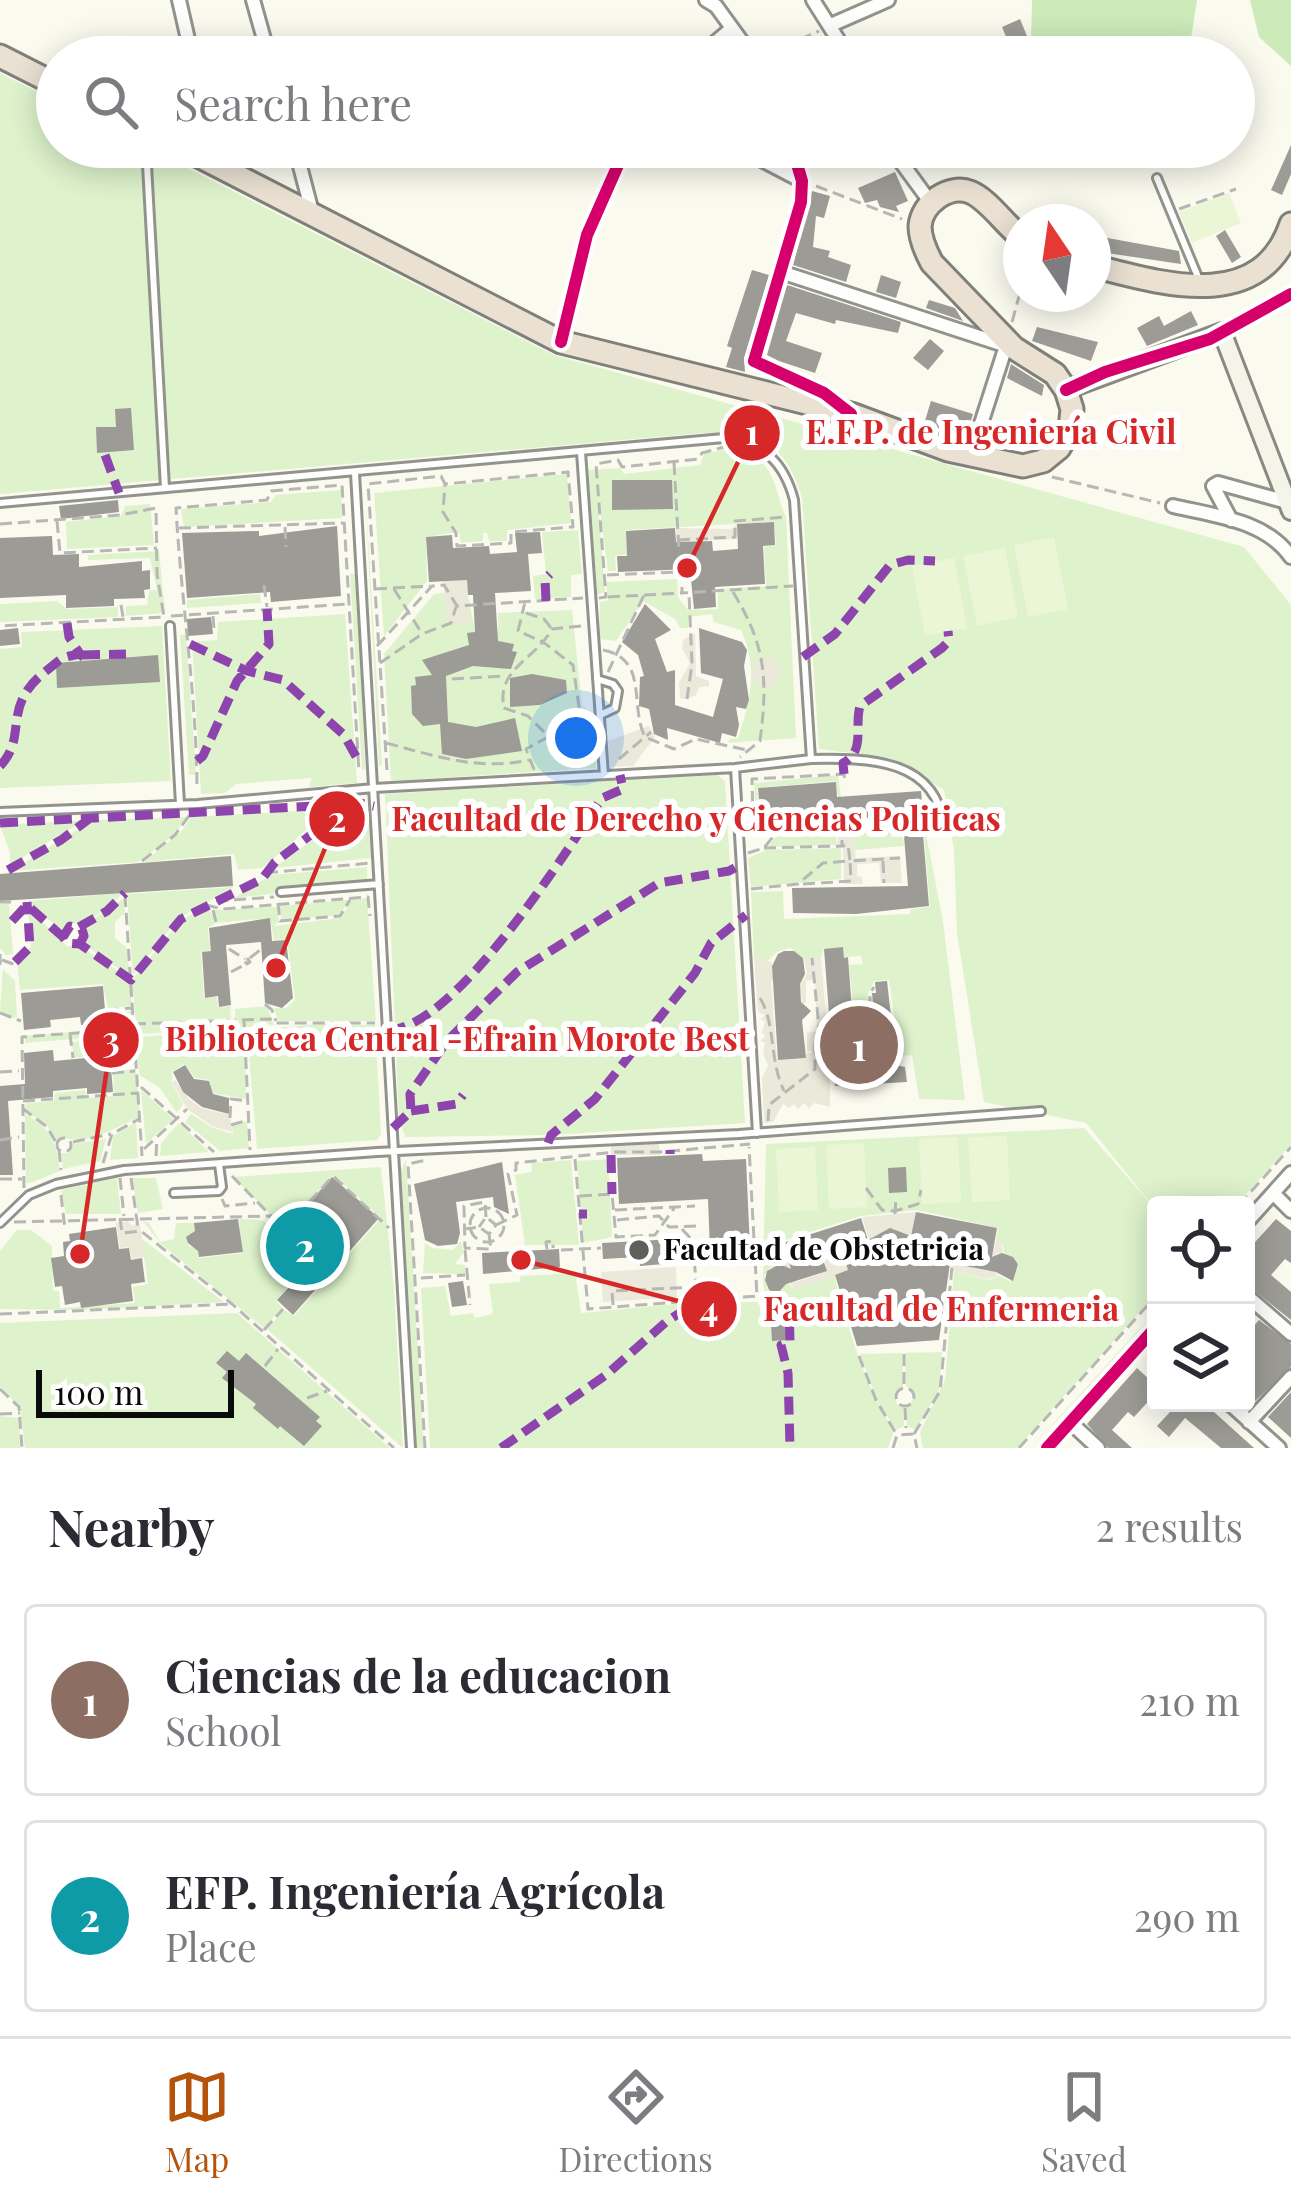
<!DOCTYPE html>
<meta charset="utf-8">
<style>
body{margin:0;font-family:"Playfair Display",serif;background:#f7f7f7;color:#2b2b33}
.controls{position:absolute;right:36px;bottom:36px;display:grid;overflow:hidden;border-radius:12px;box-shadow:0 6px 30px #0003}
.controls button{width:108px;height:108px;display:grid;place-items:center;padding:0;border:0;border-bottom:3px solid #e1e1e2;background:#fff;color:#2b2b33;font:60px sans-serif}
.compass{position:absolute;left:1003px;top:204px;width:108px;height:108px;border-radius:50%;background:#fff;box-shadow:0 6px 30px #0003;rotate:347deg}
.scale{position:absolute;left:36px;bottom:30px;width:198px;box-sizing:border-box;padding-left:12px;border:6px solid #0b0b0b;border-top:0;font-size:33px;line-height:42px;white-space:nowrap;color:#0b0b0b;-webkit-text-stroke:9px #fff;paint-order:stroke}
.you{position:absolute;left:576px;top:738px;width:42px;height:42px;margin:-30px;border:9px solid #fff;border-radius:50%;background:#1a73e8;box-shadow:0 0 0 18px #1a73e833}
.badge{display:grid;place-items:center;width:78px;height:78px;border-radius:50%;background:#b45309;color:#fff;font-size:39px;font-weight:700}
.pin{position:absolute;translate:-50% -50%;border:6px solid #fff;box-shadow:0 3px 12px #0006}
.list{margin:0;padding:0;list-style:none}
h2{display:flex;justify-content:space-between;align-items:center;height:156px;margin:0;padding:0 48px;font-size:51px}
h2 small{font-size:39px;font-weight:400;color:#7c7c81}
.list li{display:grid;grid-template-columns:78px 1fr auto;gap:36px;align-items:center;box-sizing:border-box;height:192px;margin:0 24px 24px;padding:0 24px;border:3px solid #e1e1e2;border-radius:12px}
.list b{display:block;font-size:45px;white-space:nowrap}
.list p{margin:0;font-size:39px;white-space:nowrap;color:#7c7c81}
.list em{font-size:39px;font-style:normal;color:#7c7c81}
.icon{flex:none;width:66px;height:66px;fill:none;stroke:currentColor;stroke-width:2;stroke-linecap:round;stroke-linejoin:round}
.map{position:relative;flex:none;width:1291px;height:1448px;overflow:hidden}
.search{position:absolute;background:#fff;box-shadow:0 6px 30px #0003;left:36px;right:36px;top:36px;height:132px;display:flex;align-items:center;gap:30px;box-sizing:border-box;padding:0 42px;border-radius:66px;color:#7c7c81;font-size:45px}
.sheet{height:588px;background:#fff}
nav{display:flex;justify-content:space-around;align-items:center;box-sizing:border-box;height:168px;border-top:3px solid #e1e1e2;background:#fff;font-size:33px;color:#7c7c81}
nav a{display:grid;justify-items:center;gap:6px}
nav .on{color:#b45309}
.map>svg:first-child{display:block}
</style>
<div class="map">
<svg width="1291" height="1448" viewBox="0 0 1291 1448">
<rect width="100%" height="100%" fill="#fafaef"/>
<path fill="#def3cc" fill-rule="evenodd" d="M0,73L57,102V147H146L554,355L1244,547L1291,605V1145L1236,1205H1156V1294L1017,1448H923L920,1432L945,1380L954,1271L989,1280L999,1276L1010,1281L1019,1264L1013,1257L1005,1255L1002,1244L996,1241L998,1228L917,1210L861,1216L782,1241L786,1254L778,1266L770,1268L764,1276L768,1291L773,1293L788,1282L794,1290L834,1274C849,1330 863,1382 894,1431L888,1448H430L421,1288L445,1286L451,1316L473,1313L475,1318L493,1314L489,1284L520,1282V1276L575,1273L581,1313L697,1302H757L766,1315L763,1279L766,1144L1084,1128L1153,1206L1086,1123L984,1102L957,933L954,850L944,790L890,758L819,749L802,498C785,442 760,432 704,433L0,494Z
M725,449C776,450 773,489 786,517L796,738L728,743L729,739L738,738C751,701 758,666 741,630L714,622L712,614L688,617V628H680L675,619L643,601L616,641L599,639L600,602L608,600L606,582L677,579L678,597L688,610L718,609V589L766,586L764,547L776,545L774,522L626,530L627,555H615L616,571H608L597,489L605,592L596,595L588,470L620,468L624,474L700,465L704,454Z
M567,474L571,523L507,530V541H489L487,533H483V541L461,543L459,532L426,537L427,581L384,636L374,493Z
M365,489L382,765L379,766Z
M341,490L342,518L184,527L181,509L271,502L276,495Z
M150,504L154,545L67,549L66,522L121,516L125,506Z
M578,530L582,574L571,575V597L535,599L533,576L546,574L542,532Z
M159,551L165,613L126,616V606L147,605L149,590H157L150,558L88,560V555Z
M350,574H357L365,769L362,770Z
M467,590L475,631L498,630V613L572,610L582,705L592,714L596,768L391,781L384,654L434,594Z
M260,594L261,603L187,608V600Z
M57,601L67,609L118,607V617L0,622V604Z
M345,614L357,783L309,787L312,778L236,784L225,793L201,794L192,642L217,640L218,622Z
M162,626L171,781L0,788V649L22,647L21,632Z
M180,635H186L196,775H189Z
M717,775L725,781L745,1123L551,1135L406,1137L399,1122L385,794Z
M838,775L841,797H838L836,781L757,788L759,814L779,813V818L775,821L756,818L754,783Z
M360,805L368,811L372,858L274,868Z
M331,809L262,868L238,870L234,854L144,862L181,832L191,817Z
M187,817L175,834L138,862L10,871L93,820Z
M85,820L10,865V853L0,825Z
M833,820L834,823L808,825L807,836L837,835L836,845L768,847L780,831L794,832L795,824Z
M924,824L943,921L965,1100L919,1099L912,1055L858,1061V1056L871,1054L869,1045H857L849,965L863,964L861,956L844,957L843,947L824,949L821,957L830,1031L849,1030V1035L830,1036L821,958H804L790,948L777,952L766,963L763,957L754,959L751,892L783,891L784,919L910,914L911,909L930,907L924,835H909V827L904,828ZM889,980L898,1040L879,1043L878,1036L870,1043L868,994L874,981Z
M890,827L891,837H903L904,846L855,850L853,835L844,836L843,830Z
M841,848V879L751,887L748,858L766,850Z
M367,867V880L279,888L273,894L234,898L271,875Z
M234,887L179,918L133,975L127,894Z
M124,893C109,905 92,925 70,923L62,931L28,901Z
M124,898L125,913L115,922V938L127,948L130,977L84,944L87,935L83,926Z
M367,898L376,1021H278L274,1008H286L295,1000L287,939L274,940L270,918L216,923L208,928L209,940H218L219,949L201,952L204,998L217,997L218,1007L230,1006L232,1029L137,1034L132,980L181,920L205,907L214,916V910L277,907L279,921L274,926L340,918L352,900Z
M349,900L340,915L281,920L280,906Z
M9,903L13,954L6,955L0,948V904Z
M28,908L67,946L81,947L126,976L130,981L132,1006L108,1008L103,984L20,990L17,962L31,946Z
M3,969L15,981L17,1017L12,1018L0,1011Z
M267,1006L274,1025L235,1028V1009Z
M133,1011L134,1034L25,1043V1036L108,1029L107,1013Z
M318,1024L375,1025L381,1134L377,1140L257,1149L247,1031Z
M244,1030L246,1099L212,1093L209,1080L195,1078L184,1064L172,1072V1083L183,1104L177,1113L159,1087L139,1075L137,1037Z
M134,1036L136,1064L113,1065L109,1043L84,1046L85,1057L74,1058L72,1042Z
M136,1069L140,1117C114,1127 89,1147 62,1137L57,1142L47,1126L25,1110L26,1103L54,1101L55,1093L85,1090L87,1098L114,1096L113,1071Z
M141,1090L173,1119L146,1144Z
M25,1114C50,1127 57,1143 60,1171L30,1183H26Z
M191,1114L211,1127L233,1134L232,1125L247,1121L249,1148L220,1151L185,1122Z
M136,1122L138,1158L110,1160L113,1136Z
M179,1123L209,1152L160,1156L161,1143Z
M106,1139L100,1161L63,1169L61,1153H69L73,1144Z
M608,1159L612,1237L583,1243L577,1161Z
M406,1160L424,1448H416L400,1172Z
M571,1160L579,1245H525L515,1175L532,1172L531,1163Z
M381,1167L394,1288L403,1448L267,1329L284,1310L294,1316L381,1218L333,1175L286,1230L233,1177Z
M117,1178L121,1214H66L61,1190Z
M132,1178H156L163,1209L138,1213Z
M239,1219C270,1219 265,1220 280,1243C286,1251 298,1258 305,1265L284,1281L288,1286L276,1301L282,1307L264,1328L160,1243L143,1221L149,1223L160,1242L174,1239L176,1223H194L195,1233L187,1241L189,1246L197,1248L199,1258L243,1253Z
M17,1230H31L52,1246L53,1291H59L60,1308L135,1303L133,1287L148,1284L141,1238L224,1302L79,1310L0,1309V1251Z
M461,1241L463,1253L455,1264L465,1265V1274L423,1273L425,1243L432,1248L453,1250Z
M1156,1311V1315L1031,1448Z
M237,1313L390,1448H25L20,1407L0,1387V1323Z
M942,1352L939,1390L916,1430L907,1426L906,1407L916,1396L906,1386L905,1353Z
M902,1353L903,1386L894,1396L897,1404L904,1407V1426L896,1430L877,1400L860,1354Z
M0,1416L19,1418L20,1448H0Z"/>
<path fill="#ccebb9" d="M1032,0H1197L1188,57H1036L1031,40Z
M1250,0H1291V66L1259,37Z"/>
<path fill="#eaf6d6" d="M1229,193L1241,223L1192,243L1179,212Z
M1054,537L1068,609L1028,617L1014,545Z
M1005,548L1018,617L977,626L963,556Z
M954,558L967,628L925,636L912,566Z
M1007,1136L1010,1200L972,1202L968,1137Z
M958,1137L961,1202L922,1204L919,1139Z
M864,1143L867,1207L829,1209L826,1145Z
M815,1147L818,1210L779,1212L776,1149Z"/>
<path fill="#ebe9da" d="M737,524V539L689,541L677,552L676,528L731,529Z
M467,580L469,623H451L444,609V581Z
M695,633L696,676L709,681V686L699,687L696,695L687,699L680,698L679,683L690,663L682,648L683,640Z
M751 673a15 15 0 1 1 30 0a15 15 0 1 1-30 0Z
M649,726L655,737L633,766L610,767L608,741Z
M853,836L856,858L900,856L902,883H881L879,863L857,864V876L862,877L863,884H844L843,848H837L838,837Z
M763,957L766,963L771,961L775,980L771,981L777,1060L806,1059V1054L814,1052L807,1051V1033L817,1031L815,980L806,981V1003H802L801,991H796L807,974L804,958H821L827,1030L830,1036L850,1035L851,1047L815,1052L830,1056V1107L814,1103L809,1109L804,1103L798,1109L794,1104L789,1108L783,1104L773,1122L764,1123L762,1078L768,1065L763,1054L765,1043L760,1041L765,1036L762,1032L765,1022L761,1019L765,1015L758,1012L754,959Z
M175,1080L188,1098L201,1108L230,1115L232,1132L212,1126L187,1109L172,1082Z
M659,1143L660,1155H611V1145Z
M331,1204L342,1214L337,1220L342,1225L323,1246L302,1227L297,1232L293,1228L302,1216L314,1222Z
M916,1212L907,1254L989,1271L996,1241L1001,1244L1003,1252L994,1269L998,1276L988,1279L954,1271L950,1266L892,1255L794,1290L780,1264L786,1255L796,1282L820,1274L826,1268L823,1257L842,1251L846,1262L874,1256L862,1217Z
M139,1219L145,1257L132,1259L129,1247L120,1248L116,1223L128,1221L133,1226Z
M676,1267L677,1297L603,1302L601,1272Z"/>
<path fill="#9c9b95" d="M1020,19L1027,36L1009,44L1002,27Z
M1291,145V174L1282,195L1271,190Z
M895,172L908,201L896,206L899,212L880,207L877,200L865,203L858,188Z
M812,191L830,196L824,218L816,216L813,247L830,251L828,257L851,265L846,282L793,265Z
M1225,230L1241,257L1232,263L1216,236Z
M1102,237L1179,251L1181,264L1100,252Z
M752,270L769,275L744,358L745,372L726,367L732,348L727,346Z
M881,275L901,282L896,298L876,292Z
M787,285L901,322L898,333L836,320L835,324L796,313L786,341L822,353L815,373L779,361L767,355Z
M929,300L955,308L963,321L926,308Z
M1191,311L1198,325L1147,346L1137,328L1159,316L1164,326Z
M1037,327L1098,342L1091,361L1032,341Z
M930,339L944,351L928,370L913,358Z
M1011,364L1044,385L1042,396L1007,378Z
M931,401L973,414L966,437L924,424Z
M131,408L134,450L97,453L96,427H116L115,409Z
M612,480H672L673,509L612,510Z
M118,500L119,512L61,519L59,506Z
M774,522L775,545L763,546L765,584L715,587L716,607L694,609L690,569L618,572L617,556H627L626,531L675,528L676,542L712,541L713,551L738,549L737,524Z
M337,526L341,596L271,602L270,592L187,598L182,533L259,531V536Z
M540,532L542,553L528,554L531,591L495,593L498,641L514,644L512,651L517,652L511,669L473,666L446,676L448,722L476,727L515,718L522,751L466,759L442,754L440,724L423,726L412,714L411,686L416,685L415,677L432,675L422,660L469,645L467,633L475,632L473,595H468L467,580L429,582L426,537L452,535L453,548L489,546L490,554L517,552L515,533Z
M52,536L53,555L79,554V567L142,561V571L150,570V589L144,590L145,598L114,599V606L66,608V595L0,598V538Z
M645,604L671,630L655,639L667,672L675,670V705L713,717L723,679L701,673L699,628L742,642L747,650L744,666L749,700L746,709L736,707L739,725L736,737L722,733L720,743L667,728L668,740L654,734L649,709L639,706L640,677L644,676L638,655L622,642Z
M211,617L213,634L188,636L187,619Z
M18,628L20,644L0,646V630Z
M158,655L160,682L57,688L56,663Z
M532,674L566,680L567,693L540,705L510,707V678Z
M836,782L837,797L921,791L923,814L907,815L908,825L893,826L892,816L836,820L835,809L793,812V822H781L780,811L760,813L758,788Z
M923,834L929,906L856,914L793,913L792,888L908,886L904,836Z
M231,856L233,886L0,901V874Z
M270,918L272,941L286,940L293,998L282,1008L265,1003L261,942L226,945L231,1005L219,1007L218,996L205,998L202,952L211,951L209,928Z
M843,947L844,958L848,957L853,1024L830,1026L824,949Z
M784,951H794L803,958L805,974L800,984L801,1002L811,1011L802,1020L806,1058L778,1060L772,966L778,954Z
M887,981L893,1034L876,1036L872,993H876L875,982Z
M103,986L106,1022L81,1025L80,1017L50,1020L51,1027L24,1030L21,993Z
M109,1044L113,1092L87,1094V1088L53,1091V1097L8,1101L13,1175H0V1086L25,1084L24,1053L53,1050L54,1061L86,1058L84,1046Z
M890,1059L891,1064L905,1067L907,1082L835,1086L833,1065Z
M185,1065L194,1079L209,1081L213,1094L229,1098V1114L202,1107L183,1092L173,1072Z
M702,1154L703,1161L746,1159L750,1249L710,1250L708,1199L619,1204L617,1158Z
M502,1162L509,1214L494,1207L493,1197L456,1202L460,1233L457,1244L438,1246L425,1240L414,1184Z
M906,1167L907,1192L889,1193L888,1168Z
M332,1177L379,1218L293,1315L277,1300L290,1286L285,1281L303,1261L286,1245L301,1228L323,1247L343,1225L325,1209L313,1222L302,1211Z
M916,1212L997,1228L992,1257L1002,1253L1013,1257L1018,1264L1013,1281L996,1272L950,1263L939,1340L857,1346L835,1275L848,1270L842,1250L822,1257L827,1271L786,1284L777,1294L769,1290L765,1280L767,1271L780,1264L791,1269L783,1243L861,1218L868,1240L890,1228L911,1236Z
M238,1219L243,1252L199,1257L198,1251L188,1243L186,1237L195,1231L194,1223Z
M1276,1219L1291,1231V1263L1285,1259L1271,1275L1291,1292V1320L1246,1284V1252Z
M116,1227L119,1249L129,1248L131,1260L142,1258L145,1282L131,1284L133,1301L81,1308L80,1302L65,1305L62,1286L55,1287L51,1258L64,1256L63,1242L70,1241L69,1234Z
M675,1239L677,1263L640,1266L639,1257L603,1259L602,1243Z
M559,1249L560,1267L483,1274L482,1253Z
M463,1281L467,1305L452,1307L448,1283Z
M786,1305L788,1340L772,1341L770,1306Z
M1259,1320L1291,1344V1367L1253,1403L1246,1397V1335Z
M227,1351L239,1361L246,1353L320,1417L316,1421L322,1426L304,1446L280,1426L278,1429L253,1408L256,1404L222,1378L227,1372L216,1363Z
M1137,1368L1150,1380L1156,1373V1393L1134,1417L1128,1412L1112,1430L1132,1448H1108L1087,1424Z
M1291,1392V1438L1268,1417Z
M1160,1403H1204L1254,1448H1221L1185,1418L1169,1437L1157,1426L1170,1412Z"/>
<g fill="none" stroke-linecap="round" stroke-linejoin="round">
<g stroke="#93938e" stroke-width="12">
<path id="lane" d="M146,147L165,488
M1157,178L1198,277
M581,452L604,775
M355,473L411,1448
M0,503L724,438C763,442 784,462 794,500L811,759L735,768L374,788L198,804L0,812
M170,626L180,804
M597,679L613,684L618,691L615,708L600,715
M811,759C868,758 937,758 944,828
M735,768L757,1133
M281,892L379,884
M174,1193L219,1191L222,1187L219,1164
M0,1223L29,1195L56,1184L124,1170L377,1152L739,1134L1041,1111"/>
</g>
<g stroke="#93938e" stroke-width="18">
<path id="street" d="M179,0L192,57
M253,0L269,57
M706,0L716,6L753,57
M813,0L849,57
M831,25L888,0
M698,57L731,29
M990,57L995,55
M295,147L312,212
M737,147L802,181
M792,147L802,181L801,202L754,361L824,393L840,406
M890,147L931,203
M781,272L1007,346
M1222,332L1291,294
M561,342L587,235L626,147
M971,455L1006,346
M1173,506C1215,516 1265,520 1291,557
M1231,520L1213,486L1218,483L1287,502
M1273,1193L1291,1211
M1246,1223L1291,1173
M1246,1295L1291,1334
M1229,1403L1279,1448
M1249,1422L1291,1377
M1071,1423L1098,1448
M1047,1448L1156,1327"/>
</g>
<g stroke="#898984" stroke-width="22">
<path id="secondary" d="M1066,390L1222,332L1291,511"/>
</g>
<g stroke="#80807b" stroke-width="27">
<path id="highway" d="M0,56L57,85
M181,147L561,342L851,414L948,450L1023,466L1043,461L1059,448L1070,430L1072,409L1066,390L1055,374L1014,348L932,263C926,252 920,239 920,226C922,203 949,184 970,192C988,199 1005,225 1021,237
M1093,266C1163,284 1261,314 1291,224"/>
</g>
<path stroke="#b7b7b5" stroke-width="3" stroke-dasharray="12 6" stroke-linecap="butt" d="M767,54L819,31
M816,186L902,219
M1179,209L1236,189
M1012,322L1021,289
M674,463L679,552
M1052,477L1160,503
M57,521L60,553L157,548
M0,524L121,515L156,508L157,574L164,617L0,626
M285,527L286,547
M179,528L343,523
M678,540L735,537V521L785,517
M607,575L682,572V593L793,586
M264,585L267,607
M375,589L430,586
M394,589L421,632
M733,592C766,646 768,679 760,741L740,757
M608,597L682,593
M599,598L606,597L596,464L618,460L622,467L698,459L702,453L724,447
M525,602L518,631L543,642L573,665L579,707L548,737L526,749L535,772
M121,605L123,617
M526,613L544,619L552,629
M171,616L347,604
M213,616L214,629
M581,626L552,629C534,661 496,669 504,708L528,716L563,751L592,750V754
M377,646L432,586L444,585L457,606L583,598
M603,650C649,659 629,705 645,737L674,749L696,739L747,750
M380,663L422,634L451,623L456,607
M608,672L644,595
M452,679L504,676
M687,699L692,664L689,594
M386,743C436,756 477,771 529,760
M619,759L651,732
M387,770L368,484L441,476L445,484L568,472L573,527L511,532V543L457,546L456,533L443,512L445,484
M197,784C196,691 181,600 176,508L267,500L271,491L342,485L359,773
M753,821L752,779L844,774L845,784
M754,821L776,831
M764,848L842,846V832H837
M748,853L764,848L780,828
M142,861L175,835L191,813
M883,861L884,883
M266,873L370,863
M803,884L851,881L850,861L900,858
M751,889L798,884L823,863L850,861L848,845L842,846
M125,895L142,1156
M216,901L274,897
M0,902H11
M278,903L280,921L340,916L350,900
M206,905L222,909L368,897L370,916
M213,910L216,922
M229,949L245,959
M0,954V965
M247,958L250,962L247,964L244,960Z
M250,958L260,950
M2,960L16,965
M231,972L244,965
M760,998C776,1024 769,1060 784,1091
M265,1004L272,1010L276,1021
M107,1010L131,1008
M0,1013L21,1021
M244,1021L250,1150
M134,1024L270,1019L276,1023H375
M70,1034L73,1058
M851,1046L870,1043V993L874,987
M114,1062L135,1060
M0,1072L19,1071
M112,1073L135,1071
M141,1087L214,1152
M23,1101L139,1093
M22,1108L47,1127L57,1144
M230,1118L231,1099L248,1101
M768,1121L769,1105L815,1069V1044L820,1037L812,958
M231,1125L248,1120
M57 1145a7 7 0 1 1 14 0a7 7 0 1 1-14 0Z
M0,1140L19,1137
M73,1142L111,1134
M144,1149L187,1109
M59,1150L61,1170
M156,1156L157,1138
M575,1159L588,1309L757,1296L749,1147
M103,1163L112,1134L139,1119
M232,1176L271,1216L270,1221L286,1233L302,1217
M120,1178L124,1216
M131,1178L138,1228
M0,1179H22
M24,1188L22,1037L130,1029
M866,1188L882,1210L895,1211L918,1204L921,1190
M61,1195L65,1229
M580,1196L612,1194L616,1237L655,1235L675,1207
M222,1199L225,1206L255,1203
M1239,1205L1291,1147
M470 1225a17 17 0 1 1 34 0a17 17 0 1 1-34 0Z
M615,1210L695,1206
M895,1214L896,1199
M486,1217L485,1202L464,1206L465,1248L491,1249L489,1234
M120,1218L122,1233L141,1231L232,1304L394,1448
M617,1220L659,1216L669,1227L696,1226
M14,1222L271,1216
M496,1225L517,1215L508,1174L516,1170V1163L615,1152H660L750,1144
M464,1229L479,1227L489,1234L496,1225L486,1217L479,1227
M682,1229L693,1241L697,1299
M332,1236L300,1212L333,1176L389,1228
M547,1249L546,1242L553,1241V1248
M465,1250L470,1305
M561,1250L601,1248
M421,1278L465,1275
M613,1305L612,1291L697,1287
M0,1314L232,1304
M264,1330L283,1309
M904,1354V1385
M859,1356L876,1400L897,1435
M265,1366L278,1349
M896 1397a9 9 0 1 1 18 0a9 9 0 1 1-18 0Z
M0,1389L19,1407L22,1448
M307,1398L327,1391
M905,1408L906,1428
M0,1414L20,1413
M914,1434L940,1391L952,1267
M425,1448L408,1164L427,1160
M893,1448L897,1435L914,1434L917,1448
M1019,1448L1156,1296"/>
<use href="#lane" stroke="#fefefd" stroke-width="6"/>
<use href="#street" stroke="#fefefd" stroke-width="12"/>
<use href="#secondary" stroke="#f4f4e8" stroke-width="16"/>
<use href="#highway" stroke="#eae1d3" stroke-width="21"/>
<path stroke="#8e44ad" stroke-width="9" stroke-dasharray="18 9" stroke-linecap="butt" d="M105,455L119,493
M546,601L545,579L550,574
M67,623L69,637L80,654
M190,644L247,671L283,680L344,735L358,760
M82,655L126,654
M803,657L835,634L890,565L908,560L935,561
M197,761L203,756L237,681L269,644L267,609
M0,766C29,736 0,707 46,671C63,658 58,658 80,654L84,658
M844,774L843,763C866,751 854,727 860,706L942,648L949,641L948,631
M0,823L353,804
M8,870L61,840L89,819
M12,921L27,905L63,937
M79,927L107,911L125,893
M80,944L84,936L82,929L70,926L63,937L67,943L80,944L131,980L181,919L262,879L275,862L345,809L360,803L374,806
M15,962L30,947L27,902
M388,1030C455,1029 566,852 602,798L623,789L620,775
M411,1111L456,1104L463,1095
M393,1128L411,1111L410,1094L447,1041L517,972L659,883L729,871L742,864
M548,1143L551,1135L595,1099L695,973L711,943L746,915
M670,1150V1154
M611,1155L612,1194
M579,1214H587
M779,1301L789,1307L790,1341L781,1345L788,1373L790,1447
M501,1448L606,1375L666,1322L698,1301"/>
<g stroke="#fff" stroke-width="20">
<path id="cycleway" d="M792,147L802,181L801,202L754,361L824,393L851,414
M561,342L587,235L626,147
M1066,390L1105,372L1210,339L1291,294
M1047,1448L1156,1327"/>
</g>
<use href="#cycleway" stroke="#d6006c" stroke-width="12"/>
</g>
<circle fill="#5f5f5b" stroke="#fff" stroke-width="4.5" cx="639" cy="1250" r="12"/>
<g text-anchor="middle" stroke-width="12" stroke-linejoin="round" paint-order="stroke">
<g font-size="30" font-weight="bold" fill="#0b0b0b" stroke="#fff" text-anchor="start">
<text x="663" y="1260">Facultad de Obstetricia</text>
</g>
</g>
<path fill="none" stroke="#d62828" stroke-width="4.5" d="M687 568L752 433M276 968L337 819M80 1254L111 1040M521 1260L709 1309"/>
<g fill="#d62828" stroke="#fff" stroke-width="4.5">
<circle cx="687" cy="568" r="12"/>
<circle cx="276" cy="968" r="12"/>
<circle cx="80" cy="1254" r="12"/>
<circle cx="521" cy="1260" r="12"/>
<circle cx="752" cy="433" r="30"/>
<circle cx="337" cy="819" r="30"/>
<circle cx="111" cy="1040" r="30"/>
<circle cx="709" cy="1309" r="30"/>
</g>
<g font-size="36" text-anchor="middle" font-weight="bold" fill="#fff">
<text x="752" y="445">1</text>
<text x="337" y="832">2</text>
<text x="111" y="1052">3</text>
<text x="709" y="1322">4</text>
</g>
<g font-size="33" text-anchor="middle" font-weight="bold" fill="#d62828" stroke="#fff" stroke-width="12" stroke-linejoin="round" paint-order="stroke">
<text x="991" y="444">E.F.P. de Ingeniería Civil</text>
<text x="696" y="831">Facultad de Derecho y Ciencias Politicas</text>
<text x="457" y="1051">Biblioteca Central -Efrain Morote Best</text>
<text x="941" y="1321">Facultad de Enfermeria</text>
</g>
</svg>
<div class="controls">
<button><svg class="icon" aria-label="locate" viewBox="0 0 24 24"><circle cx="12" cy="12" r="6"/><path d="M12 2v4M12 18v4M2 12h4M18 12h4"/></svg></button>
<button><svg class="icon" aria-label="layers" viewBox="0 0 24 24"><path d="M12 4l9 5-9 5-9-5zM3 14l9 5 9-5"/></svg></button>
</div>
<svg class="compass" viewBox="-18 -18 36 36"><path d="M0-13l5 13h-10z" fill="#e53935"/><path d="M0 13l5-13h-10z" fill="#7c7c81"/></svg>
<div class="scale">100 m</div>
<div class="you"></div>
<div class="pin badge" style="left:859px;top:1045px;background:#8d6e63">1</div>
<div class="pin badge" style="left:305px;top:1246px;background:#0f9aa8">2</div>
<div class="search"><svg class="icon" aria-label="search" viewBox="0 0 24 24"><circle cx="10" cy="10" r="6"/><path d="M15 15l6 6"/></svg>Search here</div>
</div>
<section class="sheet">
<h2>Nearby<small>2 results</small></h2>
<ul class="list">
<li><span class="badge" style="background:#8d6e63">1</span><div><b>Ciencias de la educacion</b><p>School</p></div><em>210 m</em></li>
<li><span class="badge" style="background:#0f9aa8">2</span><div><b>EFP. Ingeniería Agrícola</b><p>Place</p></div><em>290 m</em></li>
</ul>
</section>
<nav>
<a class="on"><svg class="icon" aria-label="map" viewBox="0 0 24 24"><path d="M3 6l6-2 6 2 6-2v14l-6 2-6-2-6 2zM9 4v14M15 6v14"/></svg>Map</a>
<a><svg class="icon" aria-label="directions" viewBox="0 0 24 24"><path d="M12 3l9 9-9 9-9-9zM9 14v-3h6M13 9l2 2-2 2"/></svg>Directions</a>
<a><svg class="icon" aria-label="saved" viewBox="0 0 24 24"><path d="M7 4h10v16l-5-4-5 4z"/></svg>Saved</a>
</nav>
